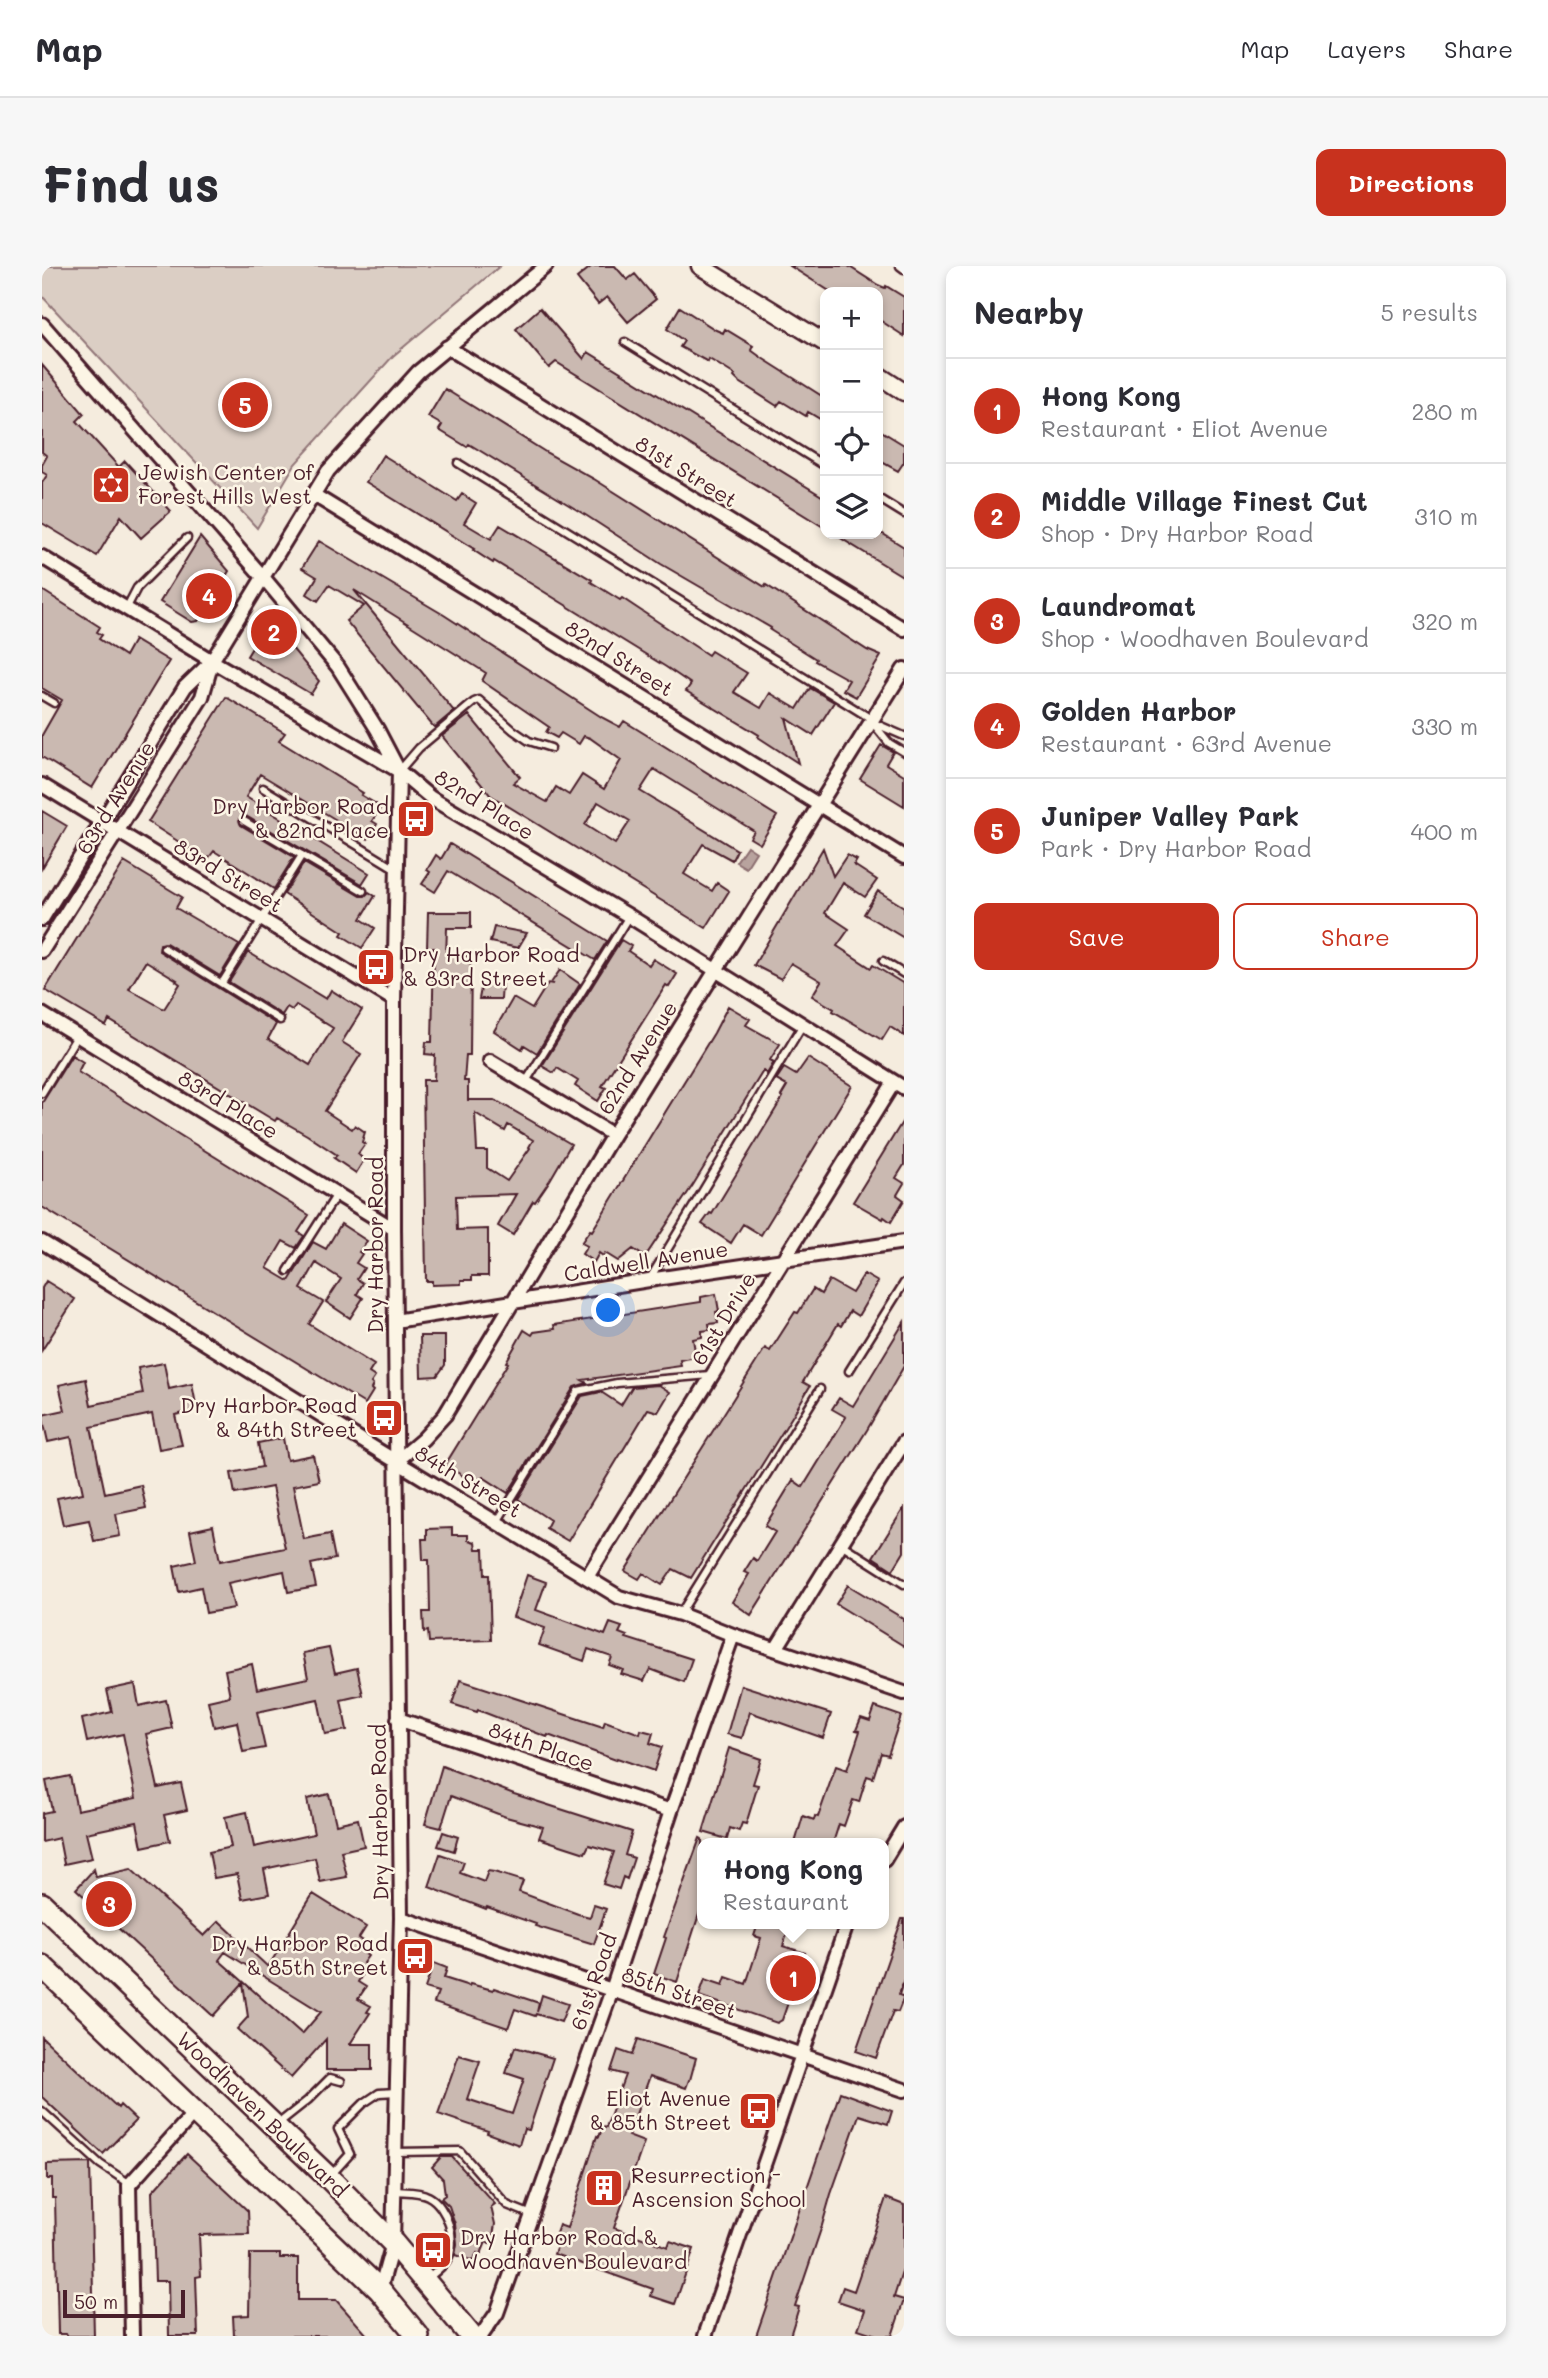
<!DOCTYPE html>
<meta charset="utf-8">
<style>
body{margin:0;font-family:Mali,sans-serif;background:#f7f7f7;color:#2b2b33}
.controls{position:absolute;right:21px;top:21px;display:grid;overflow:hidden;border-radius:14px;box-shadow:0 4px 10px #0003}
.controls button{width:63px;height:63px;display:grid;place-items:center;padding:0;border:0;border-bottom:2px solid #e1e1e2;background:#fff;color:#2b2b33;font:35px sans-serif}
.scale{position:absolute;left:21px;bottom:18px;width:122px;box-sizing:border-box;padding-left:7px;border:4px solid #4a1f2b;border-top:0;font-size:19px;line-height:24px;white-space:nowrap;color:#4a1f2b;-webkit-text-stroke:5px #fcf5e5;paint-order:stroke}
.you{position:absolute;left:567px;top:1045px;width:24px;height:24px;margin:-18px;border:5px solid #fff;border-radius:50%;background:#1a73e8;box-shadow:0 0 0 10px #1a73e833}
.badge{display:grid;place-items:center;width:46px;height:46px;border-radius:50%;background:#c8321e;color:#fff;font-size:23px;font-weight:700}
.pin{position:absolute;translate:-50% -50%;border:4px solid #fff;box-shadow:0 2px 7px #0006}
.popup{position:absolute;left:655px;top:1572px;width:192px;height:91px;box-sizing:border-box;display:grid;place-content:center;border-radius:14px;background:#fff;filter:drop-shadow(0 2px 5px #0005);font-size:23px;white-space:nowrap;color:#7c7c81}
.popup b{font-size:26px;color:#2b2b33}
.popup::after{content:'';position:absolute;left:50%;top:100%;margin-left:-14px;border:14px solid transparent;border-top-color:#fff}
.list{margin:0;padding:0;list-style:none}
h2{display:flex;justify-content:space-between;align-items:center;height:91px;margin:0;padding:0 28px;font-size:30px}
h2 small{font-size:23px;font-weight:400;color:#7c7c81}
.list li{display:grid;grid-template-columns:46px 1fr auto;gap:21px;align-items:center;box-sizing:border-box;height:105px;padding:0 28px;border-top:2px solid #e1e1e2}
.list b{display:block;font-size:26px;white-space:nowrap}
.list p{margin:0;font-size:23px;white-space:nowrap;color:#7c7c81}
.list em{font-size:23px;font-style:normal;color:#7c7c81}
.actions{display:flex;gap:14px;padding:21px 28px}
.actions a{flex:1;padding:16px 0;border:2px solid #c8321e;border-radius:14px;text-align:center;font-size:24px;color:#c8321e}
.actions .main{background:#c8321e;color:#fff}
.icon{flex:none;width:38px;height:38px;fill:none;stroke:currentColor;stroke-width:2;stroke-linecap:round;stroke-linejoin:round}
.map{position:relative;flex:none;width:862px;height:2070px;overflow:hidden;border-radius:14px}
header{display:flex;align-items:center;gap:42px;box-sizing:border-box;height:98px;padding:0 35px;background:#fff;border-bottom:2px solid #e1e1e2}
header strong{font-size:33px}
nav{display:flex;gap:38px;margin-inline-start:auto;font-size:24px}
.intro{display:flex;align-items:center;justify-content:space-between;box-sizing:border-box;height:168px;padding:0 42px}
h1{margin:0;font-size:49px}
.button{padding:18px 32px;border-radius:14px;background:#c8321e;color:#fff;font-size:24px;font-weight:700}
main{display:flex;gap:42px;padding:0 42px}
aside{flex:1;background:#fff;border-radius:14px;box-shadow:0 4px 10px #0003}
.map>svg:first-child{display:block}
</style>
<header>
<strong>Map</strong>
<nav><a>Map</a><a>Layers</a><a>Share</a></nav>
</header>
<div class="intro"><h1>Find us</h1><a class="button">Directions</a></div>
<main>
<div class="map">
<svg width="862" height="2070" viewBox="0 0 862 2070">
<rect width="100%" height="100%" fill="#f5ecde"/>
<filter id="ink" filterUnits="userSpaceOnUse"><feTurbulence type="fractalNoise" baseFrequency=".0143" numOctaves="2"/><feDisplacementMap in="SourceGraphic" scale="14" xChannelSelector="R" yChannelSelector="G"/><feConvolveMatrix kernelMatrix="1 2 1 2 8 2 1 2 1" color-interpolation-filters="sRGB"/></filter>
<g filter="url(#ink)">
<path fill="#dbcec4" stroke="#927678" stroke-width="2" d="M0,0H458L351,90L253,198L215,262L0,30Z"/>
<path fill="#b8a39e" stroke="#8c6e70" stroke-width="2" d="M705,580L714,586L704,602L694,596Z"/>
<path fill="#cab9b1" stroke="#4a1f2b" stroke-width="2" fill-rule="evenodd" d="M550,0H573L585,14L593,8L614,33L586,56L565,31L556,38L535,12Z
M748,0H806L836,19L843,22L844,20L862,31V70L836,53V26H789Z
M638,41L674,64L681,67L683,63L711,80L709,84L720,92L783,132V156L766,146L764,150L739,135L735,140L696,115L692,111L693,109L682,102L667,93L666,96L638,81L642,75L625,63Z
M498,42L542,93L546,86L783,232V262L514,96L507,102L474,63Z
M0,99L42,148L35,155L77,201L83,195L129,245L99,272L79,250L55,290L0,257V217L5,209L0,206V199L5,190L0,186Z
M403,123L505,187L552,213L723,321L724,319L825,384L839,390L814,431L801,424L807,414L773,395L774,393L728,364L729,362L619,298L545,250L427,178L425,181L397,164L400,159L386,151Z
M836,163L862,179V196L856,205L836,194Z
M341,189L415,235L420,228L434,237L422,257L449,273L458,259L550,314L549,316L578,334L580,332L592,340L666,389L669,385L705,407L692,426L719,442L728,427L755,443L768,422L792,436L771,469L744,452L756,497L716,471L717,469L644,425L649,418L624,401L452,295L451,297L431,284L432,283L324,216Z
M792,268H841L862,281V311Z
M158,271L187,305L156,355L150,356L118,336Z
M277,275L402,349L561,452L578,461L582,455L735,550L718,578L708,572L712,565L612,503L598,525L695,584L690,594L661,578L642,608L670,625L675,617L687,625L664,662L448,529L400,470L427,449L478,511L471,517L505,536L514,521L527,529L540,509L562,523L579,494L548,472L542,470L537,478L519,467L515,472L504,466L507,461L440,415L444,407L312,324L412,445L393,461L390,459L304,355L322,340L287,319L276,335L265,328L275,311L260,302ZM556,536L588,555L573,578L543,559Z
M0,324L58,361L55,366L60,369L57,373L83,390L92,374L127,395L50,522L0,491V469L20,434L0,422Z
M227,354L277,415L269,428L205,390Z
M184,431L243,467L237,475L321,527L319,529L339,541L330,555L335,558L326,573L218,508L204,531L327,607L320,618L204,550L197,553L199,559L252,591L232,623L172,585L165,594L106,556Z
M839,479L851,486L844,498L862,509V540L818,513Z
M0,545L25,560L0,602Z
M408,578L565,675L553,694L406,605L393,626L380,618L388,606L385,604L394,589L399,593Z
M781,582L791,610L805,589L815,594L812,599L835,614L823,631L801,617L783,647L807,663L795,680L829,702L831,699L862,718V770L848,761L840,774L791,745L792,743L770,730L779,715L749,697L739,713L712,699Z
M82,596L140,631L134,642L197,679L178,710L124,677L118,678L117,685L234,758L226,773L268,799L291,762L254,739L250,744L245,741L240,749L187,716L206,686L284,733L289,724L320,744L300,776L319,788L283,845L310,863L313,859L323,866L320,876L323,878L316,888L322,894L314,907L292,892L295,889L265,869L235,852L233,855L67,754L64,760L3,724ZM104,695L135,714L134,715L138,718L122,743L87,723Z
M262,597L318,630H323L327,626L333,630L319,653L333,662L320,682L299,669L301,666L242,628Z
M836,625L862,641V672L822,648Z
M386,646H429V662H405L404,690H429L428,789H424L422,815H426V834H453L529,878L508,914L493,936L491,935L471,969L456,960L474,928L414,930L415,964L446,963V1010H430V1014H419V1018L390,1019V1015H384L381,814H392L393,789L383,788L384,776H390L392,682H385ZM433,847L463,865L466,859L491,874L487,881L488,882L465,915L445,902V885H435Z
M452,661L485,667L476,682L448,676Z
M579,674L589,680L586,685L607,699L611,693L635,708L627,721L624,719L560,820L564,822L556,835L533,820L536,815L515,802L512,807L500,800Z
M518,704L538,718L495,787L482,779L480,783L452,765L471,732L490,743L506,717L511,718L509,717Z
M440,717L460,718L459,733H437Z
M686,740L708,753L704,759L738,778L728,794L732,796L725,808L721,805L651,919L603,991L591,983L576,995L563,987L561,990L557,987L552,996L540,988L545,980L539,977L548,964L550,965L672,767Z
M30,789L41,796L36,806L267,949L256,966L262,970L254,982L241,975L225,1002L247,1015L271,976L284,983L299,958L325,975L317,986L320,988L314,997L322,1002L315,1013L321,1017L315,1028L321,1032L308,1052L284,1036L299,1013L274,997L259,1023L281,1036L267,1058L332,1099L327,1107L333,1111L329,1117L331,1119L329,1123L331,1125L323,1138L0,941V837Z
M766,792L810,820L719,969L701,958L689,977L660,958L668,947L670,948L741,831L739,830L745,820L734,814L742,802L754,809Z
M862,853V899L854,912L862,917L855,929L862,934L849,956L842,951L841,953L811,936Z
M822,1008L836,1016L816,1050L808,1045L799,1060L796,1058L761,1116L768,1120L751,1149L649,1312L631,1303L620,1319L601,1307L597,1313L583,1305L723,1082L728,1085L753,1046L756,1047L771,1023L779,1028L787,1014L810,1027Z
M4,1015L33,1033L0,1084V1022Z
M674,1028L677,1045L674,1046L676,1057L667,1058L668,1064L660,1065V1071L651,1073L654,1091L638,1094L639,1100L540,1114L545,1117L532,1121L466,1227L441,1211L436,1219L403,1199L466,1097L464,1096L482,1064L490,1069L492,1066L513,1063L512,1059L659,1036V1031Z
M862,1056V1100L825,1164L709,1349L690,1336L707,1308L702,1306L711,1292L715,1295L733,1266L723,1260L751,1214L761,1221L804,1151L790,1143L797,1132L811,1140Z
M378,1070H403V1099L395,1110L379,1111Z
M122,1097L127,1123L150,1118L155,1144L133,1149L140,1179L117,1183L110,1148L49,1161L63,1227L99,1219L104,1242L74,1248L78,1270L52,1275L47,1254L21,1259L15,1232L41,1227L29,1171L6,1176L0,1149L23,1144L17,1119L44,1113L49,1139L101,1128L96,1102Z
M617,1119L628,1126L616,1146L606,1143L526,1275L504,1262L508,1254L476,1233L540,1130L559,1126L579,1139L590,1121Z
M241,1172L245,1194L271,1189L277,1215L251,1220L262,1273L288,1268L293,1293L269,1298L274,1321L246,1326L242,1305L186,1317L192,1342L164,1347L159,1321L137,1326L132,1300L154,1295L148,1265L171,1260L178,1295L243,1282L230,1221L193,1228L189,1207L220,1201L216,1177Z
M862,1242V1286L851,1304L831,1291Z
M410,1262V1269H426V1274L433,1276L434,1283H442L443,1309H447L449,1374L387,1376L386,1365L382,1366L381,1346H388L387,1294H381L380,1273H385V1263Z
M485,1309L504,1316L494,1344L563,1369L568,1357L580,1361L577,1367L585,1370L584,1372L650,1393L642,1416L608,1403L602,1415L579,1408L581,1404L567,1399L570,1391L546,1383L542,1395L497,1379L503,1362L471,1351Z
M806,1319L862,1353V1380L794,1338Z
M287,1382L293,1407L315,1402L321,1429L299,1434L305,1464L283,1468L276,1433L215,1446L223,1482L201,1486L195,1456L172,1461L166,1435L188,1430L183,1404L210,1398L215,1423L266,1412L261,1387Z
M418,1414L561,1461L563,1455L598,1468L599,1464L611,1467L608,1477L620,1481L612,1505L575,1492L574,1494L506,1469L505,1471L436,1444L435,1446L410,1438Z
M93,1418L97,1440L124,1434L130,1462L104,1468L116,1522L139,1517L145,1544L122,1549L128,1575L100,1581L95,1556L44,1567L50,1592L22,1598L17,1572L0,1576V1547L10,1545L4,1515L28,1510L35,1544L94,1532L81,1468L45,1476L40,1453L70,1446L65,1424Z
M699,1419L789,1448L781,1472L708,1446L700,1472L685,1468Z
M833,1441L859,1450L846,1489L839,1487L831,1512L825,1510L817,1536L811,1534L802,1560L797,1558L791,1577H753L761,1550L772,1554L773,1550L776,1551L794,1500L805,1504L818,1465L814,1464L819,1452L828,1455Z
M687,1482L719,1493L711,1518L716,1519L704,1558L700,1557L697,1565L688,1562L685,1573L661,1566Z
M400,1500L472,1528L590,1566L583,1589L592,1592L585,1613L581,1611L577,1623L561,1618L572,1586L547,1579L543,1587L497,1572L501,1561L464,1551L409,1530L399,1562L383,1558Z
M287,1528L294,1558L316,1553L322,1580L299,1585L305,1611L278,1616L273,1592L222,1603L227,1628L200,1633L195,1608L172,1612L167,1586L189,1581L183,1551L205,1546L212,1581L272,1568L265,1533Z
M401,1566L416,1571L412,1585L396,1580Z
M658,1572L660,1573V1639L635,1716L612,1708L624,1672L622,1671Z
M398,1588L422,1596L418,1607L442,1616L446,1605L452,1606L481,1615L477,1626L536,1648L548,1651L552,1639L564,1643L552,1678L493,1660L494,1658L445,1641L444,1643L387,1621Z
M52,1603L54,1611L89,1603L162,1670L177,1655L226,1701L271,1628L324,1661L317,1672L321,1675L316,1683L326,1690L321,1697L325,1700L316,1716L324,1721L316,1733L329,1740L325,1746L328,1747L308,1778H330V1804H284V1773L249,1812L195,1763L206,1751L201,1717L171,1750L34,1623ZM183,1686L221,1710L279,1746L260,1768L177,1694Z
M860,1653H862V1713L857,1729L862,1731L856,1746L851,1745L834,1792L814,1785Z
M716,1658H749L741,1680L763,1687L740,1754L735,1757L657,1730L663,1713L681,1719L684,1711L704,1718L719,1672L712,1670Z
M392,1697L405,1702L402,1712L427,1720L428,1718L451,1724L452,1722L497,1737L495,1746L500,1729L526,1738L519,1756L494,1748L493,1750L473,1743L466,1762L392,1737L396,1726L383,1722Z
M0,1771L76,1842L78,1839L94,1854L61,1888L0,1831Z
M596,1773L654,1792L648,1814H647L644,1822L608,1810L586,1870L602,1876L572,1962L626,1981L628,1975L652,1983L633,2038L609,2030L611,2023L512,1988L517,1975L512,1973L517,1959L525,1962L555,1870L557,1871L561,1860L564,1861L583,1809L569,1805L576,1784L590,1789Z
M473,1781L511,1792L487,1864L482,1863L477,1879L445,1867L446,1865L396,1848L417,1789L438,1795L425,1833L470,1848L482,1813L464,1807Z
M798,1826L850,1845L846,1858L817,1849L789,1928L779,1963L753,2040L757,2041L748,2070H714Z
M145,1888L206,1945L207,1968L157,1969L159,2010L154,2011L156,2070H127L126,2015H113L110,1926Z
M399,1891H410L453,1938L449,1941L453,1958L451,1970L448,1977L444,1976L439,1988L435,1987L431,1995L413,1989L415,1978L413,1958L407,1940L399,1932L403,1929L401,1913L390,1901Z
M48,1897L52,2070H25L24,2068H16L13,1932H10V1913H5V1898Z
M844,1932L862,1939V2000L852,2031L862,2034L850,2070H837L816,2063L823,2044L796,2035L801,2021L812,2025Z
M208,1988H238V1992H256V2034H294L326,2070H192L191,2050L207,2049Z"/>
<g fill="none" stroke-linecap="round" stroke-linejoin="round">
<g stroke="#4a1f2b" stroke-width="11">
<path id="service" d="M858,0L862,3
M583,76L783,200
M416,197L831,454
M836,232L862,248
M84,343L95,322L145,272
M0,430L12,437
M830,456L847,477L862,486
M832,457L862,470
M358,504L377,482L432,436L437,434L471,464L487,475L509,482
M221,522L354,603
M202,555L321,625
M122,682L238,754
M841,695L862,708
M180,717L260,589
M483,817L587,650
M0,827L35,770
M246,1005L295,928
M607,1014L760,760
M807,1105L862,1017
M455,1256L536,1125L575,1117L668,1109
M799,1278L862,1318
M638,1348L778,1123
M0,1845L58,1898L88,1918
M237,1857L266,1834L288,1812L299,1815
M354,1886L418,1885L465,1939L490,1949
M290,1908L308,1888L296,1863L322,1837L337,1827L355,1826
M353,1925C363,1926 377,1925 386,1930C405,1939 417,1977 405,1994C400,2002 391,2008 384,2014"/>
</g>
<g stroke="#4a1f2b" stroke-width="18">
<path id="minor" d="M0,58L221,311L296,401L335,463L357,505L352,734V963L359,1652L351,1977L338,2024
M405,81L862,363
M272,229L862,591
M0,291L170,395L357,505L389,532L587,650L862,822
M0,519L352,734
M0,653L143,421L170,395L286,205L376,106L504,0
M0,685L160,431L170,396
M0,748L352,963
M448,795L571,869
M0,976L337,1185L577,1331L638,1348L691,1369L862,1427
M353,1055L607,1014L862,976
M355,1195L381,1173L403,1149L571,869L862,403
M545,1311L852,816
M734,1383L862,1176
M356,1453L629,1545
M842,1594L862,1561
M359,1652L862,1824
M90,2070L87,1919L152,1847
M439,2070L455,2047L570,1724L629,1545L691,1369
M663,2070L805,1658"/>
</g>
<g stroke="#4a1f2b" stroke-width="21">
<path id="tertiary" d="M658,0L783,77
M836,109L862,126"/>
</g>
<g stroke="#4a1f2b" stroke-width="26">
<path id="primary" d="M0,1638L287,1912L351,1977L429,2070
M0,1700L338,2024L376,2070"/>
</g>
<use href="#service" stroke="#fcf5e5" stroke-width="6"/>
<use href="#minor" stroke="#fcf5e5" stroke-width="12"/>
<use href="#tertiary" stroke="#fcf5e5" stroke-width="16"/>
<use href="#primary" stroke="#fcf5e5" stroke-width="21"/>
</g>
</g>
<defs>
<g id="synagogue-square" transform="scale(2.0125)"><rect x="-9" y="-9" width="18" height="18" rx="4" fill="#c8321e" stroke="#fcf5e5"/><path d="M0-6.5L5.6 3.2H-5.6ZM0 6.5L5.6-3.2H-5.6Z" fill="#fff"/></g>
<g id="bus-square" transform="scale(2.0125)"><rect x="-9" y="-9" width="18" height="18" rx="4" fill="#c8321e" stroke="#fcf5e5"/><path d="M-5-6H5V4H4V6H2V4H-2V6H-4V4H-5ZM-3.5-4V0h7V-4ZM-3.5 1.2v1.5H-2V1.2ZM2 1.2v1.5H3.5V1.2Z" fill="#fff"/></g>
<g id="building-square" transform="scale(2.0125)"><rect x="-9" y="-9" width="18" height="18" rx="4" fill="#c8321e" stroke="#fcf5e5"/><path d="M-4-6H4V6H1V3H-1V6H-4ZM-2.5-4.3h1.7v1.8h-1.7ZM.8-4.3h1.7v1.8H.8ZM-2.5-1h1.7V.8h-1.7ZM.8-1h1.7V.8H.8Z" fill="#fff"/></g>
</defs>
<g fill-rule="evenodd">
<use href="#synagogue-square" x="69" y="219"/>
<use href="#bus-square" x="374" y="553"/>
<use href="#bus-square" x="334" y="701"/>
<use href="#bus-square" x="342" y="1152"/>
<use href="#bus-square" x="373" y="1690"/>
<use href="#bus-square" x="716" y="1845"/>
<use href="#building-square" x="562" y="1922"/>
<use href="#bus-square" x="391" y="1984"/>
</g>
<g text-anchor="middle" stroke-width="5" stroke-linejoin="round" paint-order="stroke">
<g font-size="21" fill="#4a1f2b" stroke="#fcf5e5">
<text transform="translate(644 206) rotate(32)" y="7">81st Street</text>
<text transform="translate(577 393) rotate(32)" y="7">82nd Street</text>
<text transform="translate(74 532) rotate(-58)" y="7">63rd Avenue</text>
<text transform="translate(442 539) rotate(32)" y="7">82nd Place</text>
<text transform="translate(186 610) rotate(31)" y="7">83rd Street</text>
<text transform="translate(596 792) rotate(-58)" y="7">62nd Avenue</text>
<text transform="translate(186 839) rotate(31)" y="7">83rd Place</text>
<text transform="translate(334 979) rotate(-90)" y="7">Dry Harbor Road</text>
<text transform="translate(604 996) rotate(-9)" y="7">Caldwell Avenue</text>
<text transform="translate(682 1053) rotate(-59)" y="7">61st Drive</text>
<text transform="translate(426 1216) rotate(31)" y="7">84th Street</text>
<text transform="translate(499 1481) rotate(19)" y="7">84th Place</text>
<text transform="translate(338 1546) rotate(-91)" y="7">Dry Harbor Road</text>
<text transform="translate(552 1716) rotate(-71)" y="7">61st Road</text>
<text transform="translate(637 1727) rotate(19)" y="7">85th Street</text>
<text transform="translate(220 1849) rotate(44)" y="7">Woodhaven Boulevard</text>
</g>
<g font-size="21" fill="#4a1f2b" stroke="#fcf5e5" text-anchor="start">
<text x="96" y="214">Jewish Center of<tspan x="96" dy="24">Forest Hills West</tspan></text>
<text x="347" y="548" text-anchor="end">Dry Harbor Road<tspan x="347" dy="24">&amp; 82nd Place</tspan></text>
<text x="361" y="696">Dry Harbor Road<tspan x="361" dy="24">&amp; 83rd Street</tspan></text>
<text x="315" y="1147" text-anchor="end">Dry Harbor Road<tspan x="315" dy="24">&amp; 84th Street</tspan></text>
<text x="346" y="1685" text-anchor="end">Dry Harbor Road<tspan x="346" dy="24">&amp; 85th Street</tspan></text>
<text x="689" y="1840" text-anchor="end">Eliot Avenue<tspan x="689" dy="24">&amp; 85th Street</tspan></text>
<text x="589" y="1917">Resurrection -<tspan x="589" dy="24">Ascension School</tspan></text>
<text x="418" y="1979">Dry Harbor Road &amp;<tspan x="418" dy="24">Woodhaven Boulevard</tspan></text>
</g>
</g>
</svg>
<div class="controls">
<button>+</button>
<button>−</button>
<button><svg class="icon" aria-label="locate" viewBox="0 0 24 24"><circle cx="12" cy="12" r="6"/><path d="M12 2v4M12 18v4M2 12h4M18 12h4"/></svg></button>
<button><svg class="icon" aria-label="layers" viewBox="0 0 24 24"><path d="M12 4l9 5-9 5-9-5zM3 14l9 5 9-5"/></svg></button>
</div>
<div class="scale">50 m</div>
<div class="you"></div>
<div class="pin badge" style="left:751px;top:1712px">1</div>
<div class="popup"><b>Hong Kong</b>Restaurant</div>
<div class="pin badge" style="left:232px;top:366px">2</div>
<div class="pin badge" style="left:67px;top:1638px">3</div>
<div class="pin badge" style="left:167px;top:330px">4</div>
<div class="pin badge" style="left:203px;top:139px">5</div>
</div>
<aside>
<h2>Nearby<small>5 results</small></h2>
<ul class="list">
<li><span class="badge">1</span><div><b>Hong Kong</b><p>Restaurant · Eliot Avenue</p></div><em>280 m</em></li>
<li><span class="badge">2</span><div><b>Middle Village Finest Cut</b><p>Shop · Dry Harbor Road</p></div><em>310 m</em></li>
<li><span class="badge">3</span><div><b>Laundromat</b><p>Shop · Woodhaven Boulevard</p></div><em>320 m</em></li>
<li><span class="badge">4</span><div><b>Golden Harbor</b><p>Restaurant · 63rd Avenue</p></div><em>330 m</em></li>
<li><span class="badge">5</span><div><b>Juniper Valley Park</b><p>Park · Dry Harbor Road</p></div><em>400 m</em></li>
</ul>
<div class="actions"><a class="main">Save</a><a>Share</a></div>
</aside>
</main>
